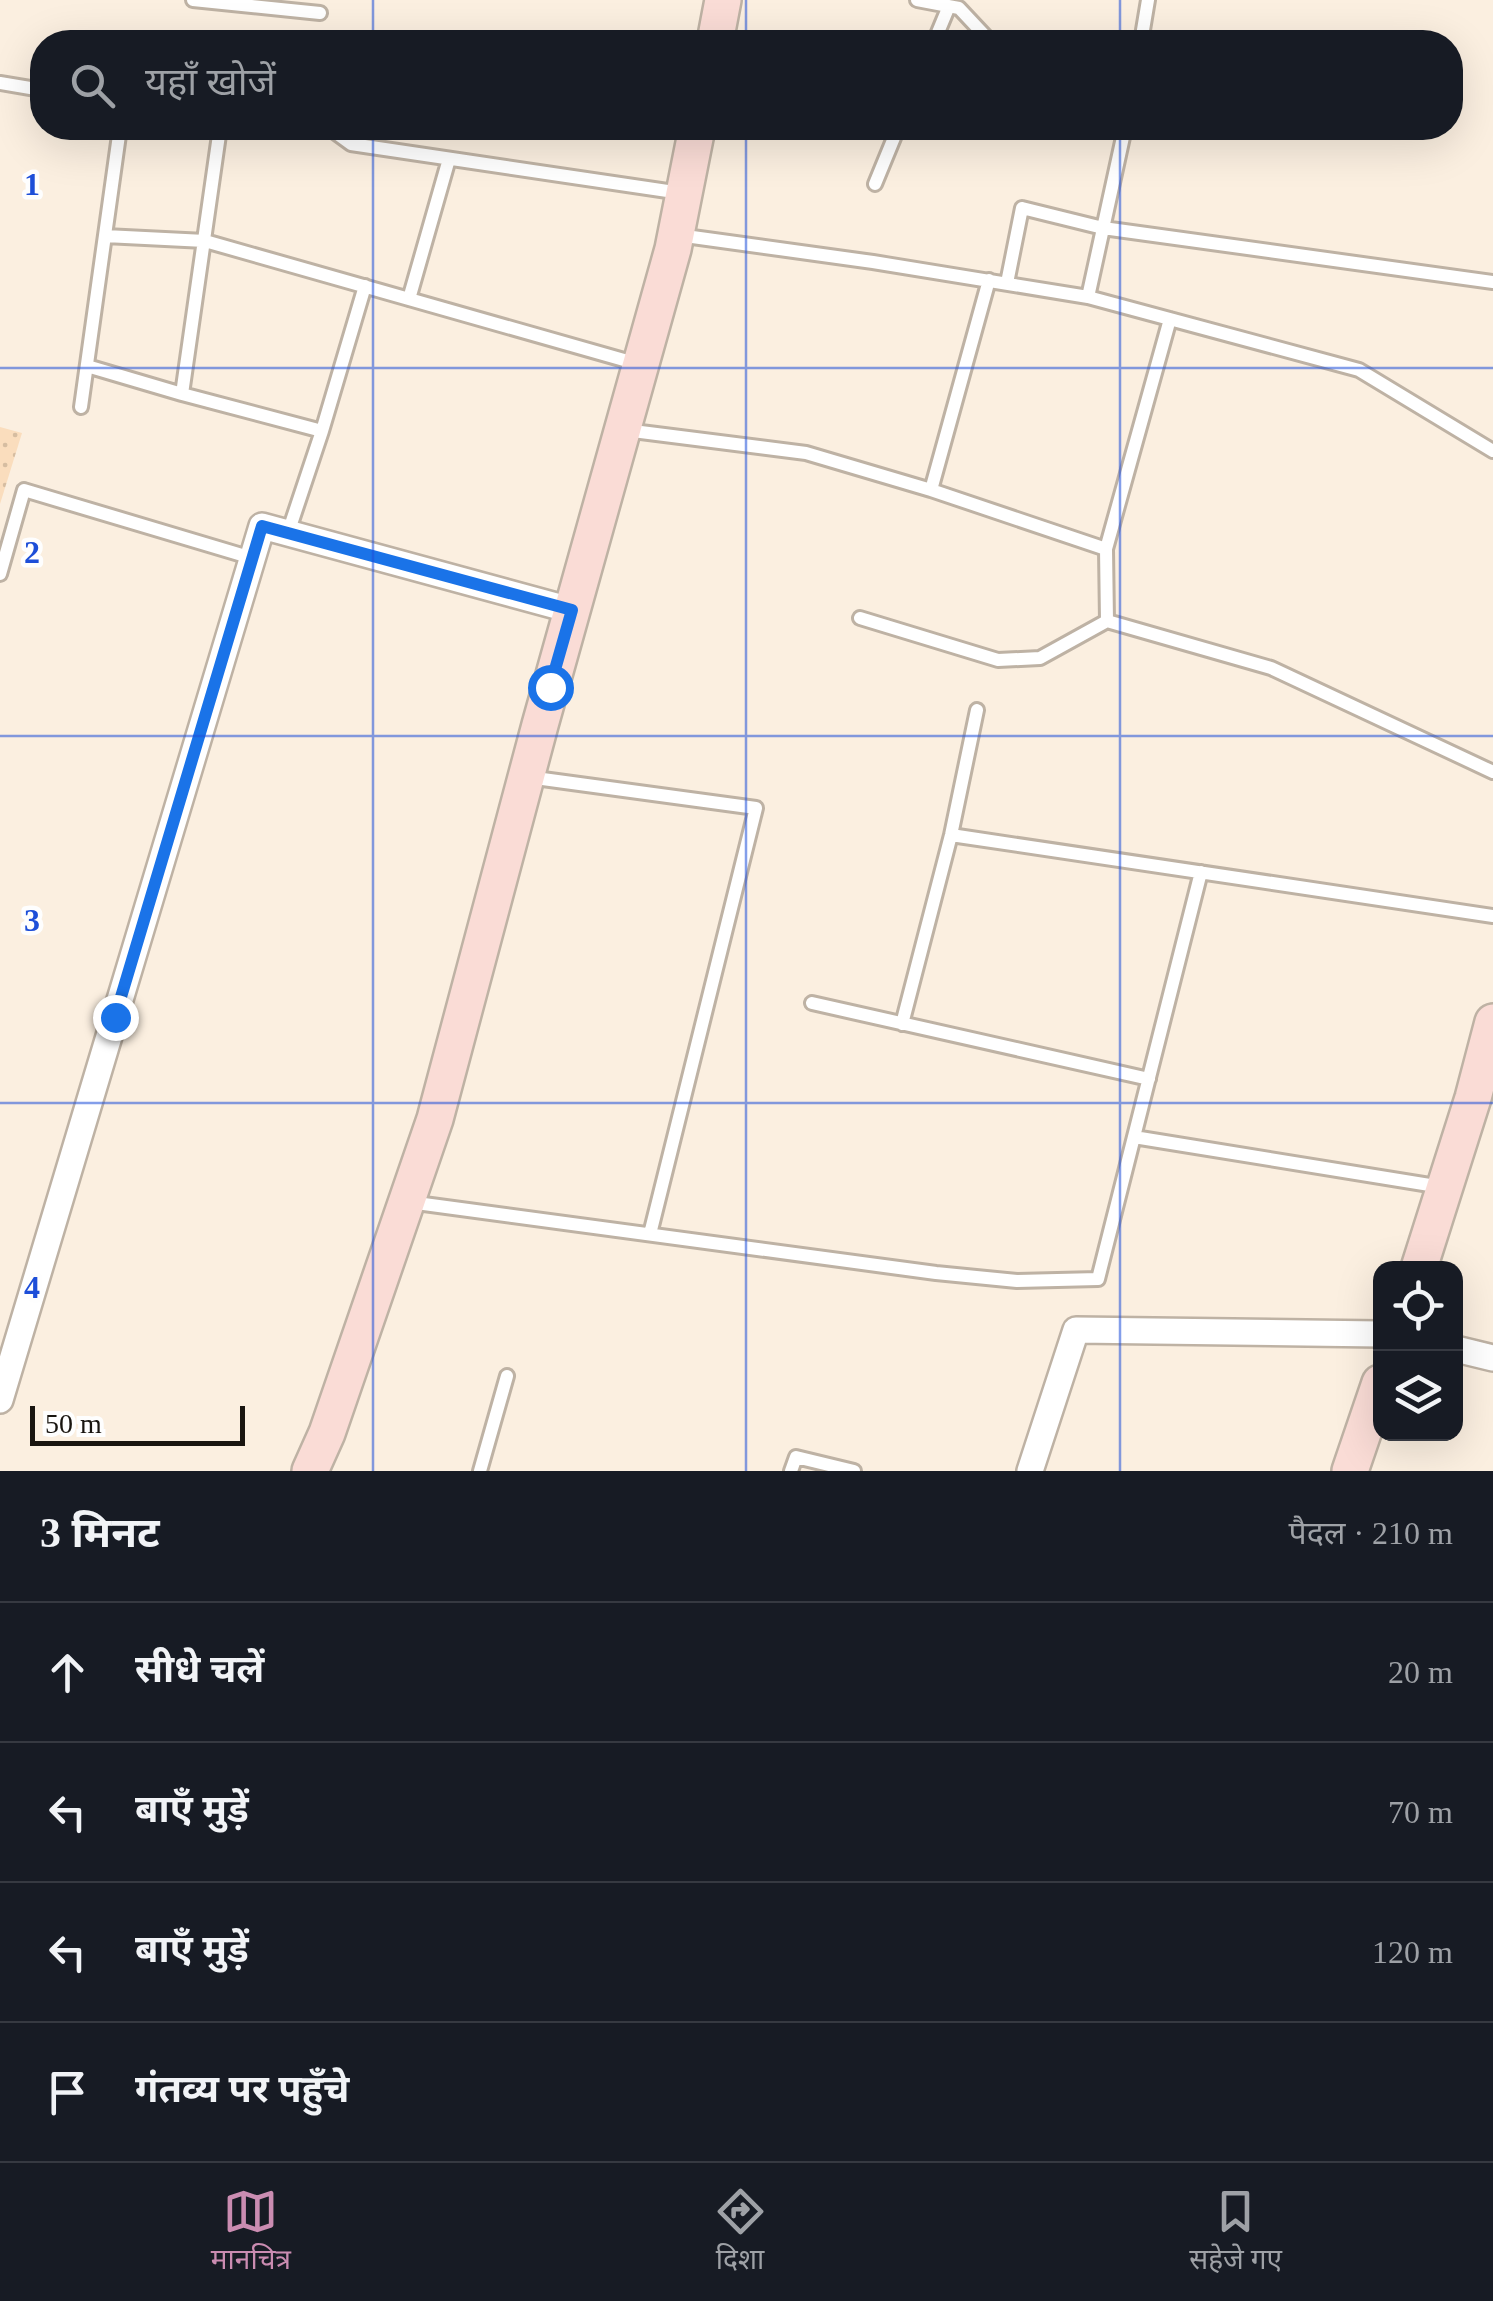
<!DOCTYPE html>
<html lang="hi">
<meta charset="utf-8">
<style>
body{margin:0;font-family:"Times New Roman","Noto Sans Devanagari",serif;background:#20242c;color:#f1f3f6}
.controls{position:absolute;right:30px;bottom:30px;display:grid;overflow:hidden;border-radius:20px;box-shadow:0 10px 40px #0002}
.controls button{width:90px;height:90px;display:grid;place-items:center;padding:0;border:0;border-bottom:2px solid #363941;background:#171b24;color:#f1f3f6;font:50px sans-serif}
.scale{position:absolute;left:30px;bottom:25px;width:215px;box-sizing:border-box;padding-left:10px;border:5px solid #191510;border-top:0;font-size:28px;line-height:35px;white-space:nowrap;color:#191510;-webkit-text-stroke:8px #fefefe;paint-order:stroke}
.stop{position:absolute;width:30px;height:30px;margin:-22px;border:8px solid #1a73e8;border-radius:50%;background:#fff}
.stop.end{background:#1a73e8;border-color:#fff;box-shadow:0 2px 10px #0008}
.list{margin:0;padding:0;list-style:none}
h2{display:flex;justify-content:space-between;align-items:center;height:130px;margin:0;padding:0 40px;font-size:42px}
h2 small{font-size:32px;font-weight:400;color:#9ea1a6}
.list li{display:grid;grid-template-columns:65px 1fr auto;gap:30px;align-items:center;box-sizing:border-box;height:140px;padding:0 40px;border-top:2px solid #363941}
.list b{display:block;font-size:38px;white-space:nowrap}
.list em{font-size:32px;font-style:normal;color:#9ea1a6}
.icon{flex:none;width:55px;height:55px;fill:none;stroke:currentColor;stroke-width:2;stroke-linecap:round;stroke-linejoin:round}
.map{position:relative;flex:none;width:1493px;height:1471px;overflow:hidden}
.search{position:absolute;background:#171b24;box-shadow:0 10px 40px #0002;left:30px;right:30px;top:30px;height:110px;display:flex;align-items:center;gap:25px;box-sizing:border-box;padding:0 35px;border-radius:40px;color:#9ea1a6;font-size:38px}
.sheet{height:690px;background:#171b24}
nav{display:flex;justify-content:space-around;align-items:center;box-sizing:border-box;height:140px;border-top:2px solid #363941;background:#171b24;font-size:28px;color:#9ea1a6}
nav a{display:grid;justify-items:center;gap:5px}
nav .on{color:#ca8cb1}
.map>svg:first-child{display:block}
</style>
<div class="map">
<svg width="1493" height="1471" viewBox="0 0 1493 1471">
<defs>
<pattern id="green-dots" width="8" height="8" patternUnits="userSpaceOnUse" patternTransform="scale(2.5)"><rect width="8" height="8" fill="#faddbd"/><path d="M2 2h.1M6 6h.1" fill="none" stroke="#d6bda1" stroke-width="1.8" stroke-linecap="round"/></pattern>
</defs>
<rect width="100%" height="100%" fill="#fbefe0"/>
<path fill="url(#green-dots)" d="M0,427L22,433L0,504Z"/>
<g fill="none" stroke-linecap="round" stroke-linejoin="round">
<g stroke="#beb2a4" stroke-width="18">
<path id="lane" d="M193,0L320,13
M917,0L959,8L989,40L996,42
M934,42L949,6
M1141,42L1148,0
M0,83L42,90
M329,128L351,144L681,193
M875,184L898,128
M678,235L873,262L1088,297L1359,370L1493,451
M105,236L205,241L638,364
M1007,283L1022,208L1103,228L1493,282
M1088,297L1125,128
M409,299L449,159
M87,366L182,394L322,431
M182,394L220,128
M81,407L120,128
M625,430L806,453L931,490L1106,549
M931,490L989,280
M288,533L322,431L365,286
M0,574L24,490L252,558
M860,618L998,660L1040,658L1107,621L1271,668L1493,772
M1107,621L1106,549L1170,319
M528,777L756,808L650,1234
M951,835L1493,916
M812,1003L1149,1079
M902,1024L951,835L977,710
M1134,1137L1442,1187
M409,1202L936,1273L1017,1281L1098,1279L1201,872
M480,1471L507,1376
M791,1471L796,1457L854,1471"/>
</g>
<g stroke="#beb2a4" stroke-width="30">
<path id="street" d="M1456,1349L1493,1358
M0,1400L262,526L571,610
M1030,1471L1076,1330L1380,1334"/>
</g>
<g stroke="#beb2a4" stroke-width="40">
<path id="secondary" d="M715,42L723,0
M1419,1268L1473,1098L1493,1022
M310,1471L327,1433L435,1119L540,725L673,249L697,128
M1350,1471L1380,1383"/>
</g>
<use href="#lane" stroke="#fff" stroke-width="12"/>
<use href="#street" stroke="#fff" stroke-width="25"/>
<use href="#secondary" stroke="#fadcd6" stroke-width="35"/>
</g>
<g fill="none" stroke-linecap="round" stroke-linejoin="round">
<path stroke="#1a73e8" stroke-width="12" d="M115,1017L262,526L572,610L550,687"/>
</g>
<path fill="none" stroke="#1d4ed8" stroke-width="2.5" stroke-opacity="0.55" d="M373,0V42M746,0V42M1120,0V42M373,128V1471M746,128V1471M1120,128V1471M0,368H1493M0,736H1493M0,1103H1493"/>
<g font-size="32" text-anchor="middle" font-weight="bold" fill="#1d4ed8" stroke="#fefefe" stroke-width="9" stroke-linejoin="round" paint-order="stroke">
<text x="32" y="195">1</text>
<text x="32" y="563">2</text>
<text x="32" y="931">3</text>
<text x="32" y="1298">4</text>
</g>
</svg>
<div class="controls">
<button><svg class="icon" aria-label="locate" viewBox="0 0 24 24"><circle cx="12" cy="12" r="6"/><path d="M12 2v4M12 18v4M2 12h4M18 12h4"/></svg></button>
<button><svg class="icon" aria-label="layers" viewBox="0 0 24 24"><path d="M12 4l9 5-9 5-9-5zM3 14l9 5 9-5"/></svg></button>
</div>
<div class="scale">50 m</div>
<div class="stop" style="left:550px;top:687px"></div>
<div class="stop end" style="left:115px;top:1017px"></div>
<div class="search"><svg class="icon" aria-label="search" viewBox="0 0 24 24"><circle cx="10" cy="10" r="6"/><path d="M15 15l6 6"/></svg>यहाँ खोजें</div>
</div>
<section class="sheet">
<h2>3 मिनट<small>पैदल · 210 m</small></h2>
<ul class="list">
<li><svg class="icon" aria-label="ahead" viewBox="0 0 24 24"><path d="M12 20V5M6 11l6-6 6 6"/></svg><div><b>सीधे चलें</b></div><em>20 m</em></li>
<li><svg class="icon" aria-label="left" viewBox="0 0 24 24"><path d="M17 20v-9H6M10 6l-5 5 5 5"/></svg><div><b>बाएँ मुड़ें</b></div><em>70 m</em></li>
<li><svg class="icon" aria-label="left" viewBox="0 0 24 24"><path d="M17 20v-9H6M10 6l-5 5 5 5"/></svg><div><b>बाएँ मुड़ें</b></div><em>120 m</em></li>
<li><svg class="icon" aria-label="arrive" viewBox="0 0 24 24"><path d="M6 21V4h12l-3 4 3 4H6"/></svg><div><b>गंतव्य पर पहुँचे</b></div></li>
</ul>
</section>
<nav>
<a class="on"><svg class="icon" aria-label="map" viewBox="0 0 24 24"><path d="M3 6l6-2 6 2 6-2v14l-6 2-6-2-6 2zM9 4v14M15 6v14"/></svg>मानचित्र</a>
<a><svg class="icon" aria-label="directions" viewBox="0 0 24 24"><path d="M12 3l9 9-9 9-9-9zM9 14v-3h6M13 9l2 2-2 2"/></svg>दिशा</a>
<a><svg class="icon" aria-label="saved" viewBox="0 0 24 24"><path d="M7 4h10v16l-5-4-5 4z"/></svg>सहेजे गए</a>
</nav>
